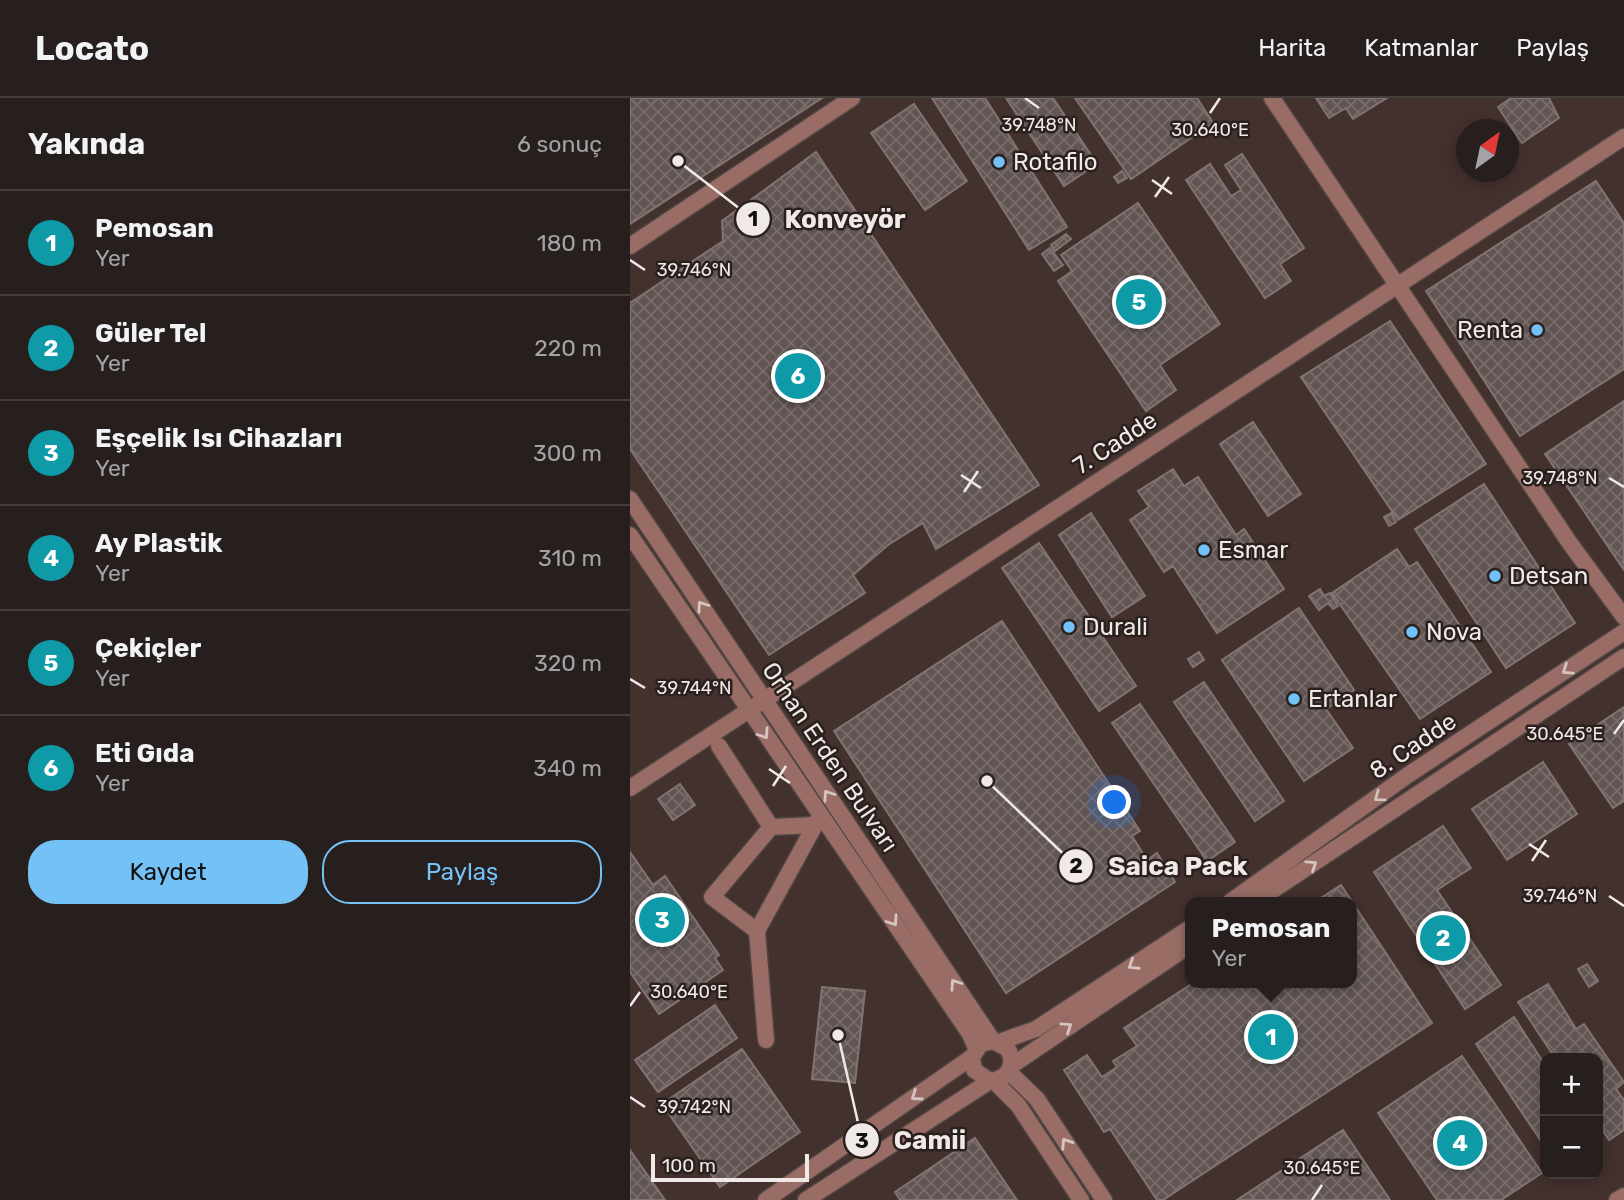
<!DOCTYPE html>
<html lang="tr">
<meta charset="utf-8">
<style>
body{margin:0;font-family:Rubik,sans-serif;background:#332c2a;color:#f1f3f6}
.controls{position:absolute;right:21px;bottom:21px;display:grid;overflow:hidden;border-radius:14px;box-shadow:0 4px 18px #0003}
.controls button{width:63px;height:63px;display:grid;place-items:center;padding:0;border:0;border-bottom:2px solid #433d3b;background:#271f1d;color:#f1f3f6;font:35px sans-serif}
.compass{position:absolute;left:826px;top:21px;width:63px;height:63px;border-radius:50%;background:#271f1d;box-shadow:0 4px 18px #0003;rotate:33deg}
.scale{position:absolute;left:21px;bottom:18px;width:158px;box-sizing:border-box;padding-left:7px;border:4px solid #f0e9e8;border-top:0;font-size:19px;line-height:24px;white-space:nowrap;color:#f0e9e8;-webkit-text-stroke:5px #2a201e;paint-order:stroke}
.you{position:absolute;left:485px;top:705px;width:24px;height:24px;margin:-18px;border:5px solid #fff;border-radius:50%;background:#1a73e8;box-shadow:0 0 0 10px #1a73e833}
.badge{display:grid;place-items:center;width:46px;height:46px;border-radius:50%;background:#73c1f6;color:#fff;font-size:23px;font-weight:700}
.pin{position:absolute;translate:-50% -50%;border:4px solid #fff;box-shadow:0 2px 7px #0006}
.popup{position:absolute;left:555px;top:799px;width:172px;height:91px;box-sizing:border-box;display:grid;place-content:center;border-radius:14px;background:#271f1d;filter:drop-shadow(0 2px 5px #0005);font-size:23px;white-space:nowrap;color:#a4a2a4}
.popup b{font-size:26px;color:#f1f3f6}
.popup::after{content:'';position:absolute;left:50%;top:100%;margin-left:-14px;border:14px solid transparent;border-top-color:#271f1d}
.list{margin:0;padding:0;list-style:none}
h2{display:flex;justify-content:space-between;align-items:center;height:91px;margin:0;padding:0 28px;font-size:30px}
h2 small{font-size:23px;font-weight:400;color:#a4a2a4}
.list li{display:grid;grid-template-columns:46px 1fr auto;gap:21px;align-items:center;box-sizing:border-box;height:105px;padding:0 28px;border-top:2px solid #433d3b}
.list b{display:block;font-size:26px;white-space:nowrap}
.list p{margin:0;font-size:23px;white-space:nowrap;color:#a4a2a4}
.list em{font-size:23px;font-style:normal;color:#a4a2a4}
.actions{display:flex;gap:14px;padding:21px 28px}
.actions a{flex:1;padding:16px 0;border:2px solid #73c1f6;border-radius:28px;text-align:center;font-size:24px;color:#73c1f6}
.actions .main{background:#73c1f6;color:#111}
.map{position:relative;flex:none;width:994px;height:1102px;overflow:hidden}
header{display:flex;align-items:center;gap:42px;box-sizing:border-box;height:98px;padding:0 35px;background:#271f1d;border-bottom:2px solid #433d3b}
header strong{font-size:33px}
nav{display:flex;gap:38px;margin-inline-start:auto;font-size:24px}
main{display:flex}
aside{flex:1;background:#271f1d}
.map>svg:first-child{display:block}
</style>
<header>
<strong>Locato</strong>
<nav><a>Harita</a><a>Katmanlar</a><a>Paylaş</a></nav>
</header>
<main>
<aside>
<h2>Yakında<small>6 sonuç</small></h2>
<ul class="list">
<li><span class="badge" style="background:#0f9aa8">1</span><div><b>Pemosan</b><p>Yer</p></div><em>180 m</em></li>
<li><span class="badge" style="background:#0f9aa8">2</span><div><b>Güler Tel</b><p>Yer</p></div><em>220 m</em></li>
<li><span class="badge" style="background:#0f9aa8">3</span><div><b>Eşçelik Isı Cihazları</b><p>Yer</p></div><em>300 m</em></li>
<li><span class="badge" style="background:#0f9aa8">4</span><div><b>Ay Plastik</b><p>Yer</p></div><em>310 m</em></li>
<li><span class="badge" style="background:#0f9aa8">5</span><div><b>Çekiçler</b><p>Yer</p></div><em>320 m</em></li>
<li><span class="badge" style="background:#0f9aa8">6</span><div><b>Eti Gıda</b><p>Yer</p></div><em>340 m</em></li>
</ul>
<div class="actions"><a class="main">Kaydet</a><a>Paylaş</a></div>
</aside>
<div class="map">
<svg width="994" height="1102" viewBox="0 0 994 1102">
<defs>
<pattern id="building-cross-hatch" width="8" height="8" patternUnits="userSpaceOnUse" patternTransform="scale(1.75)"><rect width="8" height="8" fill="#615553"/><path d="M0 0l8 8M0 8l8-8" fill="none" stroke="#786d6c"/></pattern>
</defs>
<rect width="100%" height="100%" fill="#342927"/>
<path fill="#43312e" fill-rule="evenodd" d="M0,0H994V1102H0ZM836,32H878V74H836ZM560,804H722V885H560ZM915,960H968V1076H915Z"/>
<path fill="url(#building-cross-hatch)" stroke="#807371" stroke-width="2" d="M0,0H192L0,126Z
M302,0H355L437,129L399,152Z
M376,0H423L467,66L434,88Z
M445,0H567L583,25L501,81Z
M686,0H757L723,21L716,10L699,20Z
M881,0H919L929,20L892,45L868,9Z
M284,6L337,83L295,112L241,35Z
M186,54L409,387L306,451L293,425L258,447L223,477L235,495L139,557L0,351V205L93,143L92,123Z
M612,56L674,150L650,166L661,183L635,200L556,82L580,66L601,98L611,92L595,67Z
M492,73L497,80L488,85L484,79Z
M966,83L994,125V271L890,338L796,193Z
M508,105L590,226L530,267L546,292L516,313L428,183L442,173L431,157Z
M436,136L441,141L425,153L421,147Z
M420,150L433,167L424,173L412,156Z
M760,223L856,366L768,422L671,279Z
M994,303V472L915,356Z
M623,324L671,396L638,418L590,346Z
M543,371L554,388L568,379L606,437L614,431L654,491L587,535L543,468L534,474L500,422L519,409L508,393Z
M854,386L945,525L876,570L785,431Z
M461,415L515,498L482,519L429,437Z
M761,415L766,424L759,428L754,419Z
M409,445L506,588L469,613L372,470Z
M767,451L779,469L787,464L861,574L790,621L702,495Z
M690,491L694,498L700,495L708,508L703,511L698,505L689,512L679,498Z
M669,510L724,592L696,611L723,650L674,683L592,562Z
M372,523L510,733L502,738L517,762L527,755L545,784L376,895L204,633Z
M569,554L574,562L563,569L558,561Z
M574,584L654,703L625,723L544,604Z
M510,606L605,744L577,763L482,625Z
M994,609V703L983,710L939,646Z
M913,664L947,716L877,762L842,711Z
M50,686L65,707L43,722L28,701Z
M813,728L841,770L807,792L871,887L835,911L744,774Z
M0,754L23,787L35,778L89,857L85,860L93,872L29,916L0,874Z
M711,787L802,925L533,1102H527L480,1031L474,1034L434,972L457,957L472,979L487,969L483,963L507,948L494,930L563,885H722V804H685Z
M957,866L968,883L959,889L948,871Z
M918,886L946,931L954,926L994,984L986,991L994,1002V1032L979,1042L968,1025V960H925L888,904Z
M192,889L235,893L225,985L182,981Z
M85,907L107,940L28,994L5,962Z
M884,919L915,967V1049L846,946Z
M112,951L170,1034L90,1089L32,1006Z
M832,958L912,1075L871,1102H807L748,1015Z
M713,1032L760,1102H607Z
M345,1040L387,1102H270L265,1094Z
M0,1052L35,1102H0Z"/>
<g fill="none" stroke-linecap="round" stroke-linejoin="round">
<g stroke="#4e4442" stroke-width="19">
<path id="minor" d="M642,0L939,444L994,519
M0,148L222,0
M0,401L363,943L378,951C386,967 378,981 360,983L344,972L342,959L351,946L363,943
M0,437L340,936L346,950
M89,648L141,729L185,727
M0,690L994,39
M600,804L778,677L994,534
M625,804L994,559
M127,833L82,799L141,729
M136,942L127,833L190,718
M369,944L406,931L560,830
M381,968L560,847
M379,974L407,1001L474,1102
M364,983L388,1007L451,1102
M136,1102L342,959
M176,1102L360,983
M987,1102L994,1098"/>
</g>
<use href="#minor" stroke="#996d65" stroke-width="16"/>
</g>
<defs><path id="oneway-chevron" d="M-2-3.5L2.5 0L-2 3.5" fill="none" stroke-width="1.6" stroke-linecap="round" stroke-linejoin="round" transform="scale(1.75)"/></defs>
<g stroke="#d6c4c1">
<use href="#oneway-chevron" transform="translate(72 508) rotate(-124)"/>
<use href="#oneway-chevron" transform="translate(937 572) rotate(146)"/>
<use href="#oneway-chevron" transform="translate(134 636) rotate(56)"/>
<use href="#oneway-chevron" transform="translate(198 697) rotate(-124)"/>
<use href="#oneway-chevron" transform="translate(749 699) rotate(144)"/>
<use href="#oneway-chevron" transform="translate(682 767) rotate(-34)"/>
<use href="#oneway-chevron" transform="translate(263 823) rotate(56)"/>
<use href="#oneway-chevron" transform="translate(503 867) rotate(147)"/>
<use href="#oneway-chevron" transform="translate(325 886) rotate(-124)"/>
<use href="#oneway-chevron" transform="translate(437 929) rotate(-34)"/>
<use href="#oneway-chevron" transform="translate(286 998) rotate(145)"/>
<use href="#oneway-chevron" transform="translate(436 1045) rotate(-123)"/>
</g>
<path fill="none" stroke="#f0e9e8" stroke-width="2.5" d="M395,0L409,10M580,15L590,0M522,82L542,96M525,99L539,79M0,162L15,172M331,377L351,390M979,380L994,389M334,394L348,373M0,581L15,590M984,636L994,622M139,671L160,685M143,688L156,668M899,746L919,759M902,763L916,742M979,798L994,808M0,908L10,894M0,999L15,1009M682,1102L692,1087"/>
<g fill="#73c1f6" stroke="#2a201e" stroke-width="2.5">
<circle cx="369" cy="64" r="7"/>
<circle cx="907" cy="232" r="7"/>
<circle cx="574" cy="452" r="7"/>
<circle cx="865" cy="478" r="7"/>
<circle cx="439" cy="529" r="7"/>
<circle cx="782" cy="534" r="7"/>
<circle cx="664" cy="601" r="7"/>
</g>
<g text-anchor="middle" stroke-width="5" stroke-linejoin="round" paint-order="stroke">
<g font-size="24" fill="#f0e9e8" stroke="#2a201e" text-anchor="start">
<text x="383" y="72">Rotafilo</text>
<text x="893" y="240" text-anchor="end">Renta</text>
<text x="588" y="460">Esmar</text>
<text x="879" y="486">Detsan</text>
<text x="453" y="537">Durali</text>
<text x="796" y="542">Nova</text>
<text x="678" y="609">Ertanlar</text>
</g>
<g font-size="24" fill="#f0e9e8" stroke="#2a201e">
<text transform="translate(485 345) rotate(-33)" y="8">7. Cadde</text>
<text transform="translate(783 648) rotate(-34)" y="8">8. Cadde</text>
<text transform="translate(200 659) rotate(56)" y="8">Orhan Erden Bulvarı</text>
</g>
</g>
<g font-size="18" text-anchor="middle" fill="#f0e9e8" stroke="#2a201e" stroke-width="5" stroke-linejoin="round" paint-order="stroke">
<text x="409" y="33">39.748°N</text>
<text x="580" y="38">30.640°E</text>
<text x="64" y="178">39.746°N</text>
<text x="930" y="386">39.748°N</text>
<text x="64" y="596">39.744°N</text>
<text x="935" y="642">30.645°E</text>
<text x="930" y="804">39.746°N</text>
<text x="59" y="900">30.640°E</text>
<text x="64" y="1015">39.742°N</text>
<text x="692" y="1076">30.645°E</text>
</g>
<path fill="none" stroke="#f0e9e8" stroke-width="2.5" d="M48 63L123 121M357 683L446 768M208 937L232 1042"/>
<g fill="#f0e9e8" stroke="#2a201e" stroke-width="2.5">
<circle cx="48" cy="63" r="7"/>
<circle cx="357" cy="683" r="7"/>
<circle cx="208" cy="937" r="7"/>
<circle cx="123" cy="121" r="18"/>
<circle cx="446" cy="768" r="18"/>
<circle cx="232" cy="1042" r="18"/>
</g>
<g font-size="21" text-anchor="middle" font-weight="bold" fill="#111">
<text x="123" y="128">1</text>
<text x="446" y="775">2</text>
<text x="232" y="1050">3</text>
</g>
<g font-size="26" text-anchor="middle" font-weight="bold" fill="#f0e9e8" stroke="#2a201e" stroke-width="5" stroke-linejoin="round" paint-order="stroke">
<text x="215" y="130">Konveyör</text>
<text x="548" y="777">Saica Pack</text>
<text x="300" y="1051">Camii</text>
</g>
</svg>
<div class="controls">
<button>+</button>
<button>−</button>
</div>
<svg class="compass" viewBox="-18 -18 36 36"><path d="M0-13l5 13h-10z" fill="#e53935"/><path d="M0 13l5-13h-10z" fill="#a4a2a4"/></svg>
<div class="scale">100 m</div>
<div class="you"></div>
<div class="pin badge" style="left:641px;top:939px;background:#0f9aa8">1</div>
<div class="popup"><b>Pemosan</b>Yer</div>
<div class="pin badge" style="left:813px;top:840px;background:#0f9aa8">2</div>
<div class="pin badge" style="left:32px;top:822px;background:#0f9aa8">3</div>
<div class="pin badge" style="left:830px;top:1045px;background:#0f9aa8">4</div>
<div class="pin badge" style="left:509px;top:204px;background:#0f9aa8">5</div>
<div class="pin badge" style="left:168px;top:278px;background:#0f9aa8">6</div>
</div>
</main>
